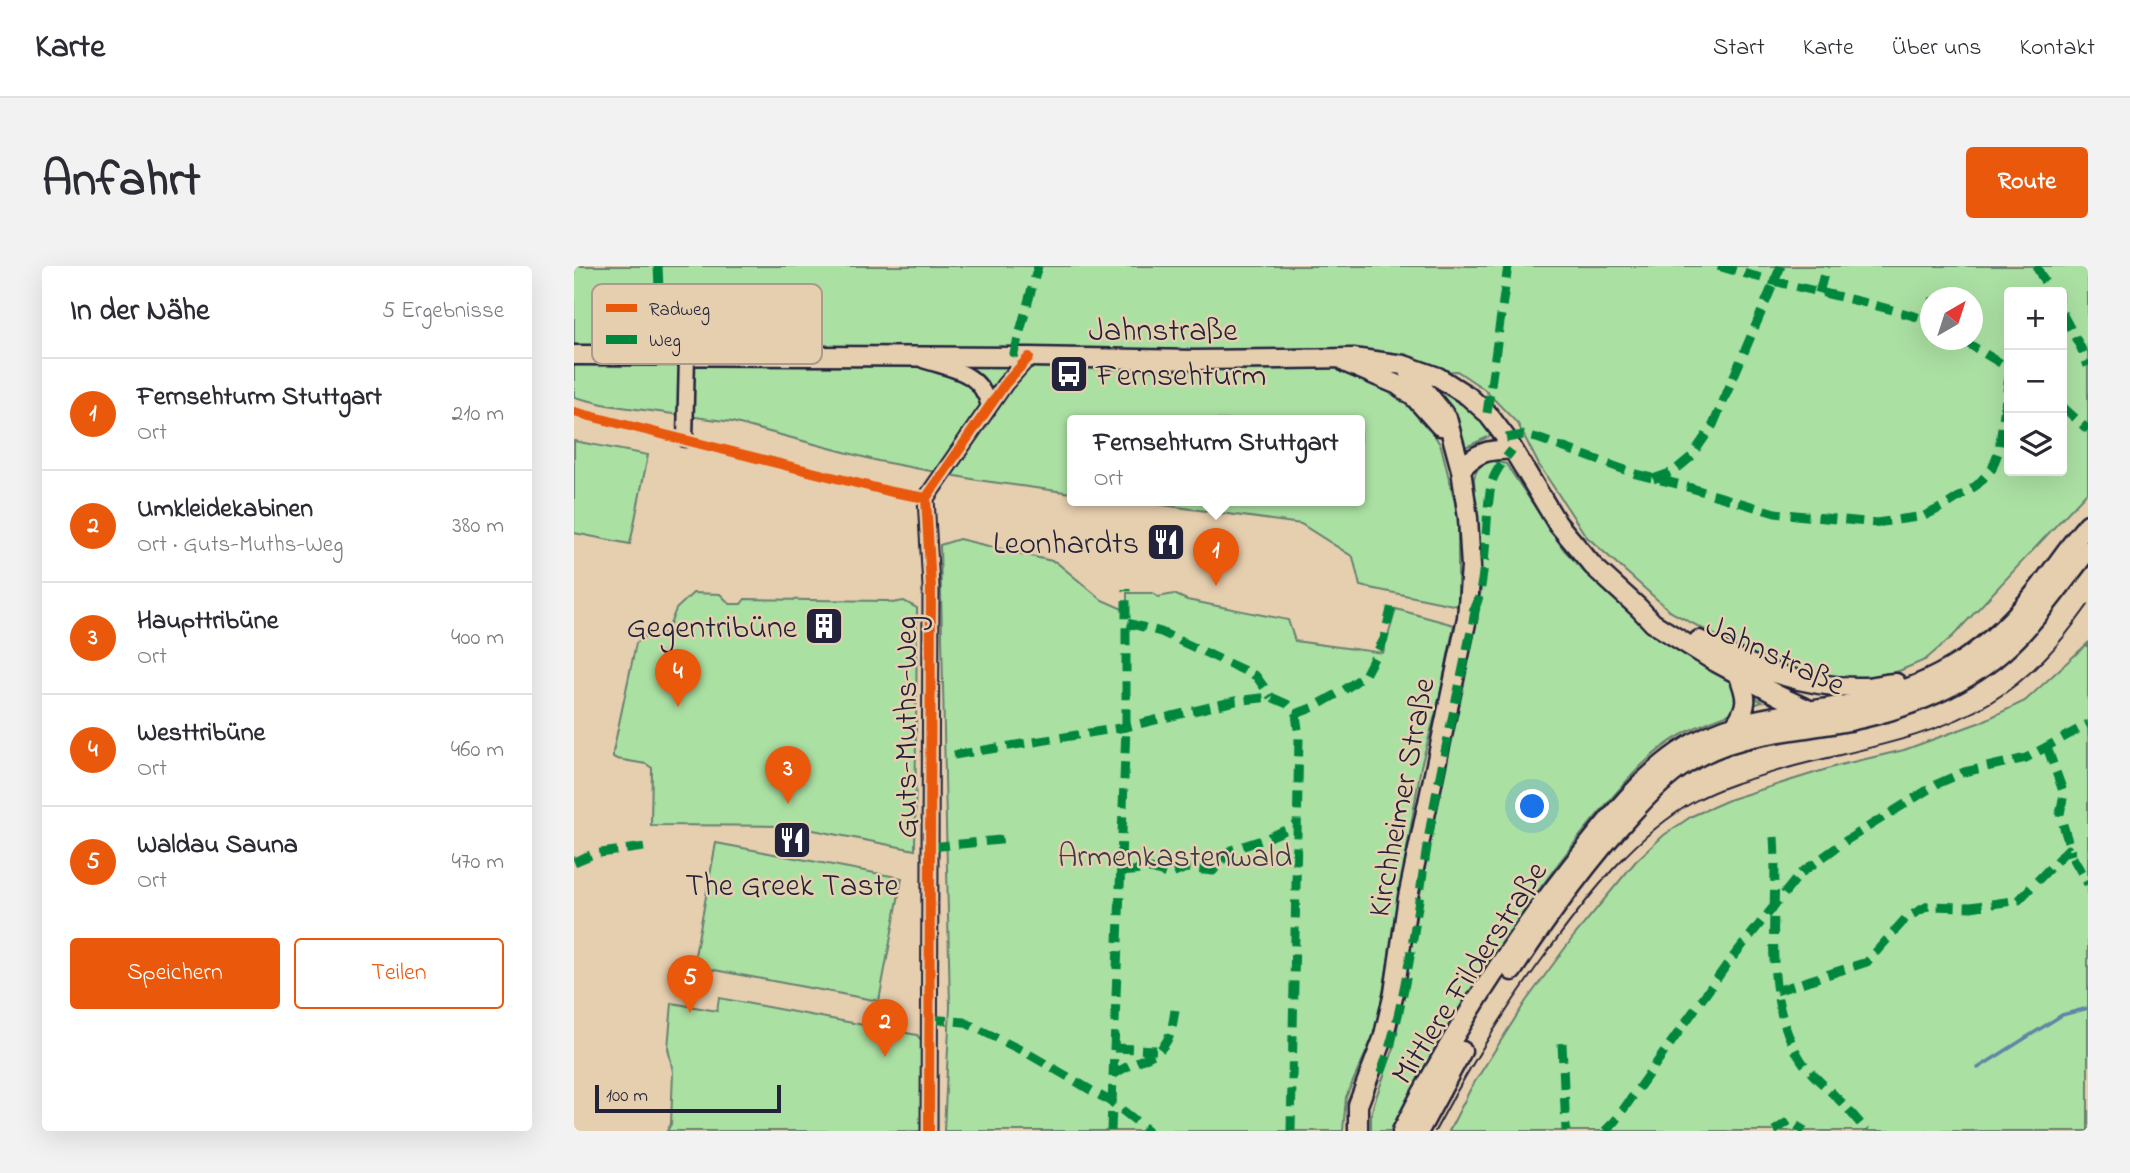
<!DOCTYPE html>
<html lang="de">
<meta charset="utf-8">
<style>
body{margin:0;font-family:"Indie Flower",sans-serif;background:#f2f2f3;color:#2b2b33}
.controls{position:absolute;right:21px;top:21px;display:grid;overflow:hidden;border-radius:7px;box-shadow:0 7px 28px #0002}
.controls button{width:63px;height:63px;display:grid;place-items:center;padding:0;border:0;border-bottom:2px solid #e1e1e2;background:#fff;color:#2b2b33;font:35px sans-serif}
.compass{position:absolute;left:1346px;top:21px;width:63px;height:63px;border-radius:50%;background:#fff;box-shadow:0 7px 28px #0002;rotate:39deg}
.scale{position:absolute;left:21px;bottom:18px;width:186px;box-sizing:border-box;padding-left:7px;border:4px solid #22223b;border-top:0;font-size:19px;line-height:24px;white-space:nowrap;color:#22223b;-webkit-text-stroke:5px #e6cfaf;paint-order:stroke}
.you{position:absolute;left:959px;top:541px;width:24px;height:24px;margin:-18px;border:5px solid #fff;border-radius:50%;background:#1a73e8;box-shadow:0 0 0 10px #1a73e833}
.badge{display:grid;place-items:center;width:46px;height:46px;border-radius:50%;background:#ea580c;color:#fff;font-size:23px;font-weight:700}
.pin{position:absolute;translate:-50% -58px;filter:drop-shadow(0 2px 4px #0008)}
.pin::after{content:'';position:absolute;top:37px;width:24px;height:21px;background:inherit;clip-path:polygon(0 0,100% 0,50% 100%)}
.popup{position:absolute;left:493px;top:149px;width:298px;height:91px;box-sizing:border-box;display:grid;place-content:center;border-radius:7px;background:#fff;filter:drop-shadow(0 2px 5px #0005);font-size:23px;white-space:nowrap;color:#7c7c81}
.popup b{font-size:26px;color:#2b2b33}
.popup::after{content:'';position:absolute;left:50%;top:100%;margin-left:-14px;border:14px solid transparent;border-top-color:#fff}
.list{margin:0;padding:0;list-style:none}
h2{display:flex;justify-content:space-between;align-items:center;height:91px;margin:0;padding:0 28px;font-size:30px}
h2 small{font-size:23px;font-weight:400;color:#7c7c81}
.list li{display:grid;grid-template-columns:46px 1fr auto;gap:21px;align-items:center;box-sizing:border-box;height:112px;padding:0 28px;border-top:2px solid #e1e1e2}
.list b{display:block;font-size:26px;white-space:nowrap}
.list p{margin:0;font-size:23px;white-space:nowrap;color:#7c7c81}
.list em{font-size:23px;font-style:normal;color:#7c7c81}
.actions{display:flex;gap:14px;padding:21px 28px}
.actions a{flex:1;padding:16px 0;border:2px solid #ea580c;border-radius:7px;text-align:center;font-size:24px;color:#ea580c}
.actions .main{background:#ea580c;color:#fff}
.icon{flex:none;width:38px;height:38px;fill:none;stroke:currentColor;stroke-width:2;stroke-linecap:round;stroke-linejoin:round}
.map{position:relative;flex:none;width:1514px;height:865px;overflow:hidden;border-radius:7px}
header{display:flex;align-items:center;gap:42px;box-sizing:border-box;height:98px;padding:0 35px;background:#fff;border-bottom:2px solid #e1e1e2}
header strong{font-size:33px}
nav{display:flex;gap:38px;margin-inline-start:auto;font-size:24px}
.intro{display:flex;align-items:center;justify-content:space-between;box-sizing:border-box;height:168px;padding:0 42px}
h1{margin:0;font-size:49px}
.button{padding:18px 32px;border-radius:7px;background:#ea580c;color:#fff;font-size:24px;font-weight:700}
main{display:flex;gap:42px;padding:0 42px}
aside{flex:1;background:#fff;border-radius:7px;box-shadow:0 7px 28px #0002}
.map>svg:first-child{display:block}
</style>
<header>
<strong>Karte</strong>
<nav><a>Start</a><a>Karte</a><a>Über uns</a><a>Kontakt</a></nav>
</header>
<div class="intro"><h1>Anfahrt</h1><a class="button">Route</a></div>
<main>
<aside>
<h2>In der Nähe<small>5 Ergebnisse</small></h2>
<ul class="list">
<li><span class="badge">1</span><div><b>Fernsehturm Stuttgart</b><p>Ort</p></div><em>210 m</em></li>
<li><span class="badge">2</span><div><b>Umkleidekabinen</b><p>Ort · Guts-Muths-Weg</p></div><em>380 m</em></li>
<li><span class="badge">3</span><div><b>Haupttribüne</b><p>Ort</p></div><em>400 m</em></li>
<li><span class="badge">4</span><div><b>Westtribüne</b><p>Ort</p></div><em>460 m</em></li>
<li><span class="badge">5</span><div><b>Waldau Sauna</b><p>Ort</p></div><em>470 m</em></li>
</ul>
<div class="actions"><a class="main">Speichern</a><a>Teilen</a></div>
</aside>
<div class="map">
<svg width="1514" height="865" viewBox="0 0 1514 865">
<rect width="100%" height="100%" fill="#e6cfaf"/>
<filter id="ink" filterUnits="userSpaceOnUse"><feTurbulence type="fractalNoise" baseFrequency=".0143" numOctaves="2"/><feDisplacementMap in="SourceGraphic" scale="14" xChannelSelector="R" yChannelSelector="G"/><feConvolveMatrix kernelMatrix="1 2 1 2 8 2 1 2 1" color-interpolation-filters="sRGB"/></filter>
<g filter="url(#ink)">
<path fill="#abe0a3" stroke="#66816f" stroke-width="2" fill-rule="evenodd" d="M0,0H1514V225L1379,370L1351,394L1325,405L1294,411L1218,410L1097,346L1012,270L965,199L944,158L910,123L883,105L834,107L845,144L867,180L884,249V340L786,320L779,291L727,258L552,234H786V154H498V227L403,214L304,195L158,156L33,139L0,131ZM1435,26H1488V205H1435ZM1356,32H1398V74H1356Z
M853,117C869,124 915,152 916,170L892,181L879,152Z
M0,175L74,189L56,278L0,267Z
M919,195L932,198L990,284L1033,327L1078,367L1188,436C1162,446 1133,454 1109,468C1074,487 1049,519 1024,548C942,645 879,754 818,865H797V849L800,837L820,782L851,599L904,343L907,323L900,213C902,202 909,196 919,195Z
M385,273L482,296L528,334L553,345V327H578L584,331L600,328L613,334L714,354L721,375L809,387L822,343L880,359L865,435L847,500L803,762L772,831L769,865H370L376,741L366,279Z
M119,327L146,328L156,338H167L171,333L314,335L318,337L330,335L343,342L341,584L219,560L77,559L78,502L72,498L43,493L39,491V486L62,377L79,365L92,368L102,343Z
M1514,377V865H875L897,822L952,735L1000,670L1062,595L1090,569L1118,550L1157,533L1266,499L1330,484L1407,456L1451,435Z
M142,577L328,612L305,735L119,700Z
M145,732L343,769L348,775V865H93L97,858L99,806L94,782L98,737L143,745Z"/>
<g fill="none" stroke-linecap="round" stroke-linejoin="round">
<path stroke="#6186a5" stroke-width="3.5" d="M1404,802L1488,749L1514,742"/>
<g stroke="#22223b" stroke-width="19">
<path id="minor" d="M349,94C379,104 406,105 415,140
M111,173L113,90
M355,865L357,321L352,232L431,118L455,91"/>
</g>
<g stroke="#22223b" stroke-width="23">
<path id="major" d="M0,89L455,91L621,94L779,92L830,99L864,111L894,130L913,147L932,172L983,257L1019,300L1065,342L1079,357L1140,395L1205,430L1235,444L1276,455
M772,97L824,119L841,132L866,160
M887,204C901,186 916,183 938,184
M1125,374C1177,401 1230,423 1290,421C1301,421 1311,417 1322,417
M1161,459C1175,439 1173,431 1165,410
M938,705C974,650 1013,596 1057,548C1073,530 1091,511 1112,498C1160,466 1220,466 1275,455C1338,442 1399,418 1444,371C1470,344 1491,313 1514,284
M784,865V839L809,773L820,727L834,631L893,352L897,301L894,252L887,204L873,152L830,99
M828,865C880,763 944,665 1016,577C1042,544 1070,510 1105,486C1159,448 1225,449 1287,436C1365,419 1417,383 1466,321C1482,300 1496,278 1514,258
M845,865L888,785"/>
</g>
<use href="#minor" stroke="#e6cfaf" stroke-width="14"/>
<use href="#major" stroke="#e6cfaf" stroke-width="18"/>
<path stroke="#22223b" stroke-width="2" d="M861,865C896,799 935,737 980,677C1020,623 1062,569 1121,535C1152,518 1187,510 1221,500C1286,483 1359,472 1417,436C1457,412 1487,377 1514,339"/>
<path stroke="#00873e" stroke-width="9" stroke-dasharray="18 9" stroke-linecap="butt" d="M84,0L88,90
M1144,0C1214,21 1287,33 1356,55
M1462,0L1476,26
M1245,27L1252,0
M1488,47L1507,82L1514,100
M1388,74L1435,102
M439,91L464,0
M1488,140L1514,164
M913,147L934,0
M932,172L949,169L963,172L1062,208L1107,219L1201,247L1302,257L1350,250L1374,238L1403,219L1418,203L1425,184L1435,110
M1079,213L1099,206L1117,191L1139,159L1207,0
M898,347C914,326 910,246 918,216C921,205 931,193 938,184
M554,357L587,366L682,410L697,431
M722,448L740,441L770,424L791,409L810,373L819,334
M1473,481L1490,528L1486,548L1498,589
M380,489L552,461L661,435L697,431L713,438L722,448L725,471L717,865
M1200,571C1205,643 1186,723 1224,789C1232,804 1248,817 1260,829C1272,840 1282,853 1293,865
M357,581L435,573
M0,596L19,588L78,580
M547,606L577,603L596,609L612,602L639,605L657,584L691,573L723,559
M1202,725L1293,696L1332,652L1354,640L1397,641L1445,634L1494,583L1514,618
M355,753L390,756L453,787L539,837L575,865
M988,777L992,865
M540,782L582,784
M807,807C837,723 843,633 859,545C872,477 888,409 902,341
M539,809C578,783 594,797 601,744
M537,865L552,461V323
M1031,865L1041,855L1154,697L1227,607L1273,574L1363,518L1390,506L1452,492L1514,458
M1200,865L1215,855L1231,865"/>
<g stroke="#e6cfaf" stroke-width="15">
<path id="cycleway" d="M0,146L318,226L352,232
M355,865L357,321L352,232L431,118L455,91"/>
</g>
<use href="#cycleway" stroke="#e8590c" stroke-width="10"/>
</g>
</g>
<defs>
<g id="bus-square" transform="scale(2.0125)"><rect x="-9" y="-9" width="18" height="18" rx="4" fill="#22223b" stroke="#e6cfaf"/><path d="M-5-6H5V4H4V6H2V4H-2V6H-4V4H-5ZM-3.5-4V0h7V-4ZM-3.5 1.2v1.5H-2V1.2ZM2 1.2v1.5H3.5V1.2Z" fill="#fff"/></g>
<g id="restaurant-square" transform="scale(2.0125)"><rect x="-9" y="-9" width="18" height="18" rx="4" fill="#22223b" stroke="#e6cfaf"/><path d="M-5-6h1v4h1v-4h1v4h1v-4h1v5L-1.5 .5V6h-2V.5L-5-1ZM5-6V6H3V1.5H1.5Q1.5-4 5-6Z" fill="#fff"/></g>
<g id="building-square" transform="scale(2.0125)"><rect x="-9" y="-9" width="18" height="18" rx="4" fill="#22223b" stroke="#e6cfaf"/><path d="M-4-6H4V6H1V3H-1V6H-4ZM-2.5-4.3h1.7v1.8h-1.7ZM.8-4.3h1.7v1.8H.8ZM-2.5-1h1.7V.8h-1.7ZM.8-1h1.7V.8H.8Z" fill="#fff"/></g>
</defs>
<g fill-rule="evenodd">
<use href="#bus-square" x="495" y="108"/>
<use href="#restaurant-square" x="592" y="276"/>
<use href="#building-square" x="250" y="360"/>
<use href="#restaurant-square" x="218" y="574"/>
</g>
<g text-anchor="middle" stroke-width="5" stroke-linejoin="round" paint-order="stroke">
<g font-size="32" fill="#22223b" stroke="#e6cfaf">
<text x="589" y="74">Jahnstraße</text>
<text transform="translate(1202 388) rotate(25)" y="11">Jahnstraße</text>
<text transform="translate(331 461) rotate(-90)" y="11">Guts-Muths-Weg</text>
<text transform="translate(826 531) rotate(-79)" y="11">Kirchheimer Straße</text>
<text transform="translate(894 706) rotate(-57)" y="11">Mittlere Filderstraße</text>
</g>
<g font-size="32" fill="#22223b" stroke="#e6cfaf" text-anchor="end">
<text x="522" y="119" text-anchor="start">Fernsehturm</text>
<text x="565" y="287">Leonhardts</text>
<text x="223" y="371">Gegentribüne</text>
<text x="218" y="629" text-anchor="middle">The Greek Taste</text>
</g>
<g font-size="32" fill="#373e4b" stroke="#e6cfaf">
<text x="601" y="600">Armenkastenwald</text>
</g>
</g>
<rect x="18" y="18" width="230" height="80" rx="10" fill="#e6cfaf" stroke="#ab9b8c" stroke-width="2"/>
<rect x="32" y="38" width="31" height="8" fill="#e8590c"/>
<rect x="32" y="69" width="31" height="9" fill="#00873e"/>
<g font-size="19" fill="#22223b">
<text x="75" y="49">Radweg</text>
<text x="75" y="80">Weg</text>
</g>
</svg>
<div class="controls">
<button>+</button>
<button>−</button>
<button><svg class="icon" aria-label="layers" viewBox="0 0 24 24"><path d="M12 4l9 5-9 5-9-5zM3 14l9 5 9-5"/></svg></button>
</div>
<svg class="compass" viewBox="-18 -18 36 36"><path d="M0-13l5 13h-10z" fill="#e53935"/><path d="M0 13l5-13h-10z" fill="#7c7c81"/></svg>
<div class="scale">100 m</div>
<div class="you"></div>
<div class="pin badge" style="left:642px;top:320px">1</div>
<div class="popup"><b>Fernsehturm Stuttgart</b>Ort</div>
<div class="pin badge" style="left:311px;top:791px">2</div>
<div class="pin badge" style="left:214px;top:538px">3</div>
<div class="pin badge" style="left:104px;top:441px">4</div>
<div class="pin badge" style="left:116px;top:747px">5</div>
</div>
</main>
